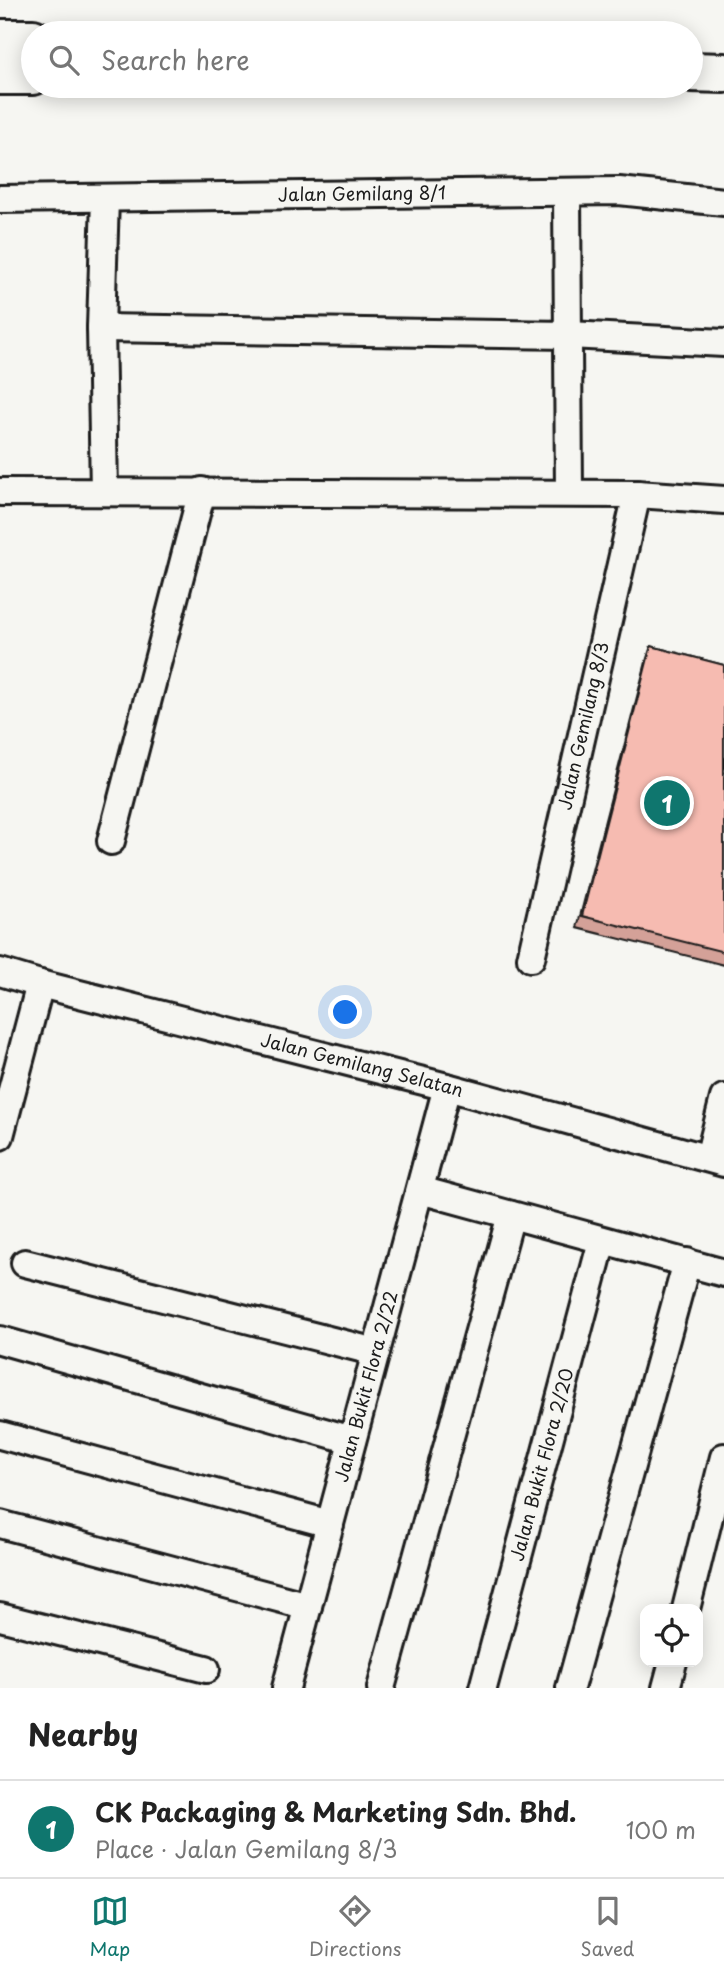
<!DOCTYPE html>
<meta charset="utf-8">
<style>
body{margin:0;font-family:"Playpen Sans",sans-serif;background:#f2f2f2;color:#222}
.controls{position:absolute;right:21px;bottom:21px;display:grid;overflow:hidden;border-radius:14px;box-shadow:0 4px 18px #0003}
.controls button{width:63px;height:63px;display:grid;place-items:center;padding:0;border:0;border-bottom:2px solid #e0e0e0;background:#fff;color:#222;font:35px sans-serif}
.you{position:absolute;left:346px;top:1013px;width:24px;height:24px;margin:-18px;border:5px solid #fff;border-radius:50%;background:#1a73e8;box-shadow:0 0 0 10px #1a73e833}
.badge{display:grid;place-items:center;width:46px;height:46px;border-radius:50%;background:#0f766e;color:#fff;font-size:23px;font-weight:700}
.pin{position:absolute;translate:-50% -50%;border:4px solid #fff;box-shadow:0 2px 7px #0006}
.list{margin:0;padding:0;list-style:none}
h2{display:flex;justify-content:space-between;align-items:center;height:91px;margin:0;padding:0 28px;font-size:30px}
h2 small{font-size:23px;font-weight:400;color:#767676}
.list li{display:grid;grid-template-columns:46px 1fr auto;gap:21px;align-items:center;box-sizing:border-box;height:98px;padding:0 28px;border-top:2px solid #e0e0e0}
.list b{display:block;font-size:26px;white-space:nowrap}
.list p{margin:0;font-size:23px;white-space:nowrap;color:#767676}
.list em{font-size:23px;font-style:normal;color:#767676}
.icon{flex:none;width:38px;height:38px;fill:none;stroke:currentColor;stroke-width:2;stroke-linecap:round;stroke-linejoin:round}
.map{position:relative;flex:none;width:724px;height:1688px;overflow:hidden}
.search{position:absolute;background:#fff;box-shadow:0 4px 18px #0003;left:21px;right:21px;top:21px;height:77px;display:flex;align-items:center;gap:18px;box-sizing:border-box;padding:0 24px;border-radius:38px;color:#767676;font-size:26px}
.sheet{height:189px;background:#fff}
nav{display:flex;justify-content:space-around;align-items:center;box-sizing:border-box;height:98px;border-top:2px solid #e0e0e0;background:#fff;font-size:19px;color:#767676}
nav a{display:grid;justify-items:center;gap:4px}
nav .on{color:#0f766e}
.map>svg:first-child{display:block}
</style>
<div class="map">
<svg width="724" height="1688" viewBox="0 0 724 1688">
<rect width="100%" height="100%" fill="#f6f6f2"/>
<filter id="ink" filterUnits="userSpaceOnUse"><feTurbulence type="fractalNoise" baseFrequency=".0143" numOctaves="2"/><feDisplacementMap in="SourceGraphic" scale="14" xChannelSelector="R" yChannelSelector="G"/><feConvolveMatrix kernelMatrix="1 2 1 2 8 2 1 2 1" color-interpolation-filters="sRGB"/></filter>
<g filter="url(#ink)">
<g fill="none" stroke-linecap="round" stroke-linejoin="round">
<g stroke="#1c1c1c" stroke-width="32">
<g id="minor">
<path d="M567,192L569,493"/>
<path id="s1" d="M0,199L619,191L724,202"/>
<path d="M101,328L569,335L724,343"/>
<path d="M104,491L101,328L105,198"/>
<path d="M0,492L637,494L724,500"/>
<path d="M111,841L202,491"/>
<path id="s2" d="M531,958L637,494"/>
<path id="s3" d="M0,972L40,984L447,1087L724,1163"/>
<path d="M0,1136L40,984"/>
<path d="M709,1158L724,1098"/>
<path d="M420,1190L724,1273"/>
<path d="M25,1263L376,1352"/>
<path d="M0,1340L352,1440"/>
<path d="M0,1435L330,1524"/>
<path d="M0,1524L308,1606"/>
<path d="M686,1609L724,1457"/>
<path d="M0,1617L206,1669"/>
<path id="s4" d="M286,1688L447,1087"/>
<path d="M381,1688L511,1215"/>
<path id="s5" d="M483,1688L602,1241"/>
<path d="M570,1688L687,1262"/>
<path d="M666,1688L673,1662"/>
</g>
</g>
<g stroke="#1c1c1c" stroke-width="44">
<path id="highway" d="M0,39H33
M691,72L724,73
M0,75H33"/>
</g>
<use href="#minor" stroke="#f6f6f2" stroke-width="26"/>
<use href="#highway" stroke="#f6f6f2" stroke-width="38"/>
</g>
<path fill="#d4a198" stroke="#1c1c1c" stroke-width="2" d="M651,646L724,665V965L577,928L647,658Z"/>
<path fill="#f6bbb1" stroke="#1c1c1c" stroke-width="2" d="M651,646L724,665V952L582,916Z"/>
</g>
<g text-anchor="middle" stroke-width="5" stroke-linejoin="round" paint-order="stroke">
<g font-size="18" fill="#1c1c1c" stroke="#f6f6f2">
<text dy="6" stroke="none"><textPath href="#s1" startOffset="362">Jalan Gemilang 8/1</textPath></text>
<text dy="6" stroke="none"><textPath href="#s2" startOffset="238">Jalan Gemilang 8/3</textPath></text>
<text dy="6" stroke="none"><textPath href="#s3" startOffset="374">Jalan Gemilang Selatan</textPath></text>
<text dy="6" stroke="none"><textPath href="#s4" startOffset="312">Jalan Bukit Flora 2/22</textPath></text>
<text dy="6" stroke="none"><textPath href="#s5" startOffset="231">Jalan Bukit Flora 2/20</textPath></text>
</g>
</g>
</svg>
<div class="controls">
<button><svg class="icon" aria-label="locate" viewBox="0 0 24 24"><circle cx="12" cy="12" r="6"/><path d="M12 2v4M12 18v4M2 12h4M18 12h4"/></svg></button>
</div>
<div class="you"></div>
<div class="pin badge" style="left:667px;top:803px">1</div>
<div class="search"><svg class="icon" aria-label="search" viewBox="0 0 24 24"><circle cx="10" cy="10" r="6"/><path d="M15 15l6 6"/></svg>Search here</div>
</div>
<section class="sheet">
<h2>Nearby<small></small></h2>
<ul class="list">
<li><span class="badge">1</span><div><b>CK Packaging &amp; Marketing Sdn. Bhd.</b><p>Place · Jalan Gemilang 8/3</p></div><em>100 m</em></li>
</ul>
</section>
<nav>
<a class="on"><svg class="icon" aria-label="map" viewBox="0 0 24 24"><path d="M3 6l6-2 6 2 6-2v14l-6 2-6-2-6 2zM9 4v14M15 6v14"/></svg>Map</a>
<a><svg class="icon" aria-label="directions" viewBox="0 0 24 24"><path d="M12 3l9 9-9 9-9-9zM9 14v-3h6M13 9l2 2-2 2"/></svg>Directions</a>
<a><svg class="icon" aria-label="saved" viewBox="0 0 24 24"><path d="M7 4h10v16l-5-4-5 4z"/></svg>Saved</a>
</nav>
